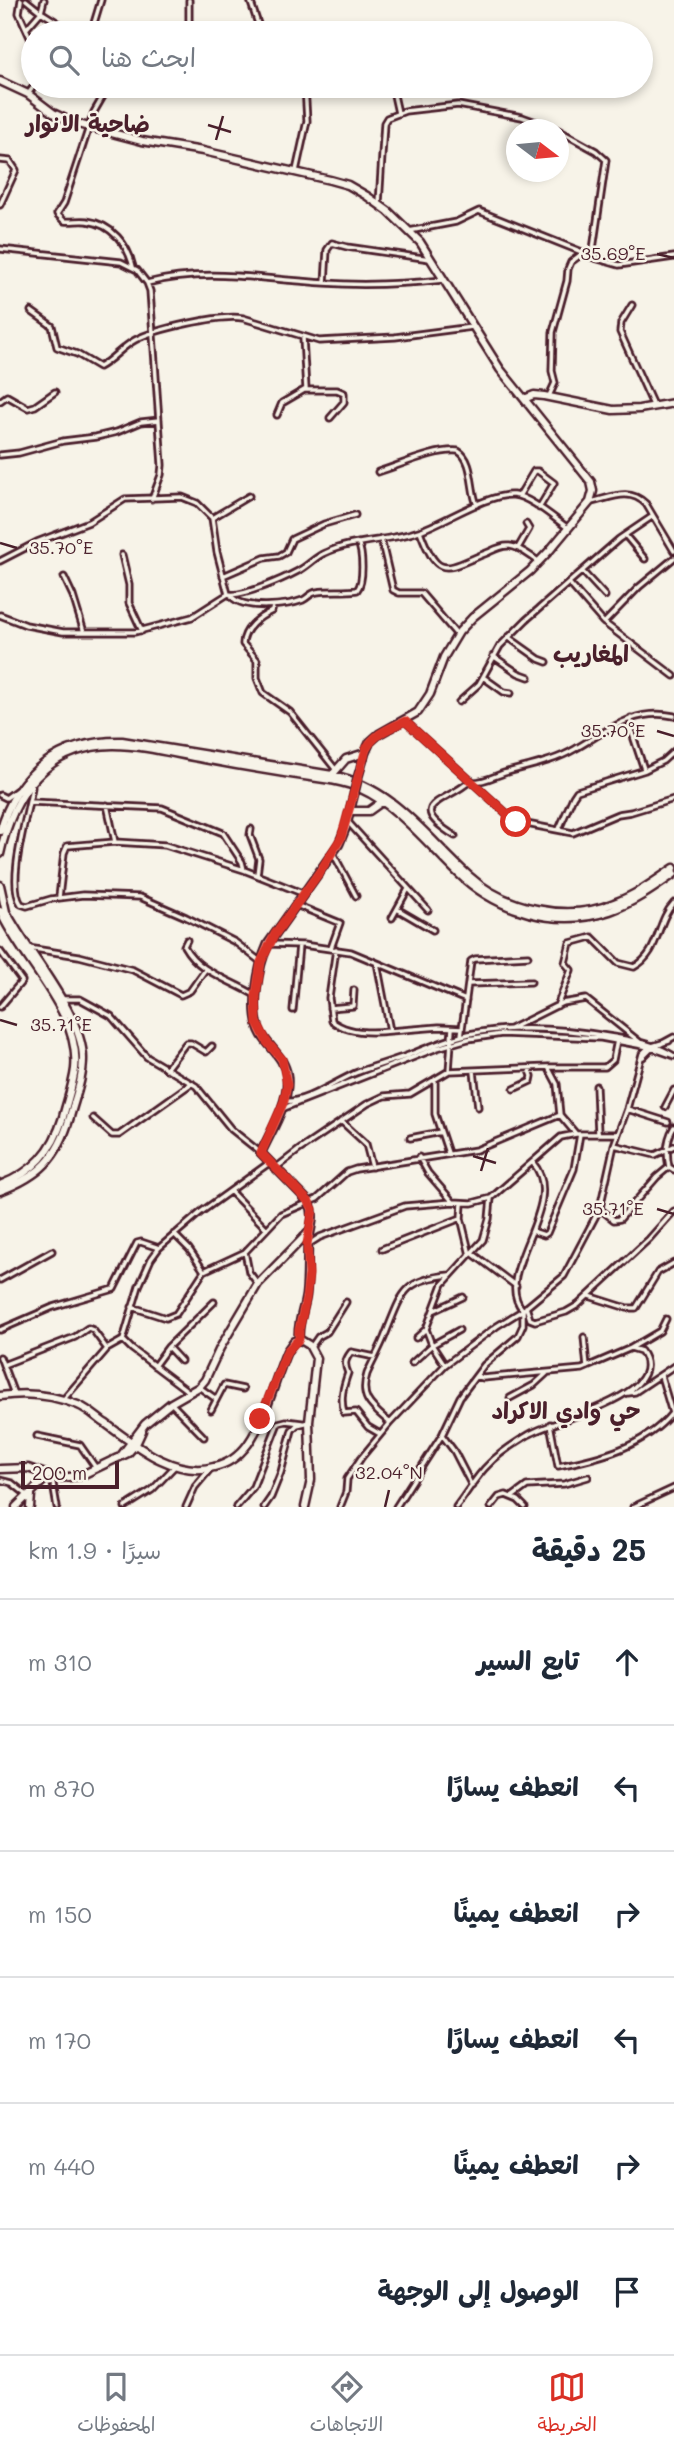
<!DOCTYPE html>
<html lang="ar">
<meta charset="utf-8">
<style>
body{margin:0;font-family:Mali,"Playpen Sans Arabic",sans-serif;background:#f6f6f7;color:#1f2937;direction:rtl}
.compass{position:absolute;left:506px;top:119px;width:63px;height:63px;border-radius:50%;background:#fff;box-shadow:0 4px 10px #0003;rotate:106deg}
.scale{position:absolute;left:21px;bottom:18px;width:98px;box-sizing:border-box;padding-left:7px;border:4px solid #4a1f2b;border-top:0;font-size:19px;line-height:24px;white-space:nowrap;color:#4a1f2b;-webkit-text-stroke:5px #f7f3e8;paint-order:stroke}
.stop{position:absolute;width:21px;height:21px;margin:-16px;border:5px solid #d93025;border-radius:50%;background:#fff}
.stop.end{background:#d93025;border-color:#fff;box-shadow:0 2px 7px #0008}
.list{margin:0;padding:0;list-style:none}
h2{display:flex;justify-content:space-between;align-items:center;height:91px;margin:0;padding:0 28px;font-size:30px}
h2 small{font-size:23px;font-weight:400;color:#747a83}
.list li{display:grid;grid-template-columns:46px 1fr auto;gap:21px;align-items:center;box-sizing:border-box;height:126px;padding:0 28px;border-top:2px solid #e0e1e3}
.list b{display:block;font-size:26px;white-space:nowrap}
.list em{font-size:23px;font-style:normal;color:#747a83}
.icon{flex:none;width:38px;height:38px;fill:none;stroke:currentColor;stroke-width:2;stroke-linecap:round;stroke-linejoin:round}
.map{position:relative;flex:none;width:674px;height:1507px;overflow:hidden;direction:ltr}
.search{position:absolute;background:#fff;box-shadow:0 4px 10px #0003;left:21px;right:21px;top:21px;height:77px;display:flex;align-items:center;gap:18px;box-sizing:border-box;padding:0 24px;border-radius:38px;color:#747a83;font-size:26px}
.sheet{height:847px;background:#fff}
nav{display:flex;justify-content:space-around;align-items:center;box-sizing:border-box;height:98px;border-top:2px solid #e0e1e3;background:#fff;font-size:19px;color:#747a83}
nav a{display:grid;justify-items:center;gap:4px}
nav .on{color:#d93025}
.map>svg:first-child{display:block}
</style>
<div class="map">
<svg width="674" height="1507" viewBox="0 0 674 1507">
<rect width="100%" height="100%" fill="#f7f3e8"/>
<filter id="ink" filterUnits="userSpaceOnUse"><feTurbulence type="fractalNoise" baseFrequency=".0143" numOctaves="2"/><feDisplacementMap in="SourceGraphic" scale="14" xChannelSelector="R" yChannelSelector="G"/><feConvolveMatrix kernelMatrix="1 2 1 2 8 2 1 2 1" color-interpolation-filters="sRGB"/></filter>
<g filter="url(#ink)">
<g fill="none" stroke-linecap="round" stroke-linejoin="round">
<g stroke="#4a1f2b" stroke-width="9">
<path id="street" d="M21,0L19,13L33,44
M26,0L41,12L27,28
M44,0L41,12L74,33
M189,0V33
M250,0L261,33
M91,33L101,0
M109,86L94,112L64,203L57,214L64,221C72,222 79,220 87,221C112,224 128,245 133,267
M392,86L398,113
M28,94L34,86
M0,160L10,161L16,170L0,205
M296,171L307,121L305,86
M379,204L384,123L387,118L405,111L458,105L522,117L558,130
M409,231L456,222L479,211L592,256L606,160L596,151L558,130
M0,249L121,262L137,270L147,283L150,291L162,465L161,475L152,499
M591,257L619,265L674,257
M147,283C207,267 265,280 325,283C364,286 404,284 443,280
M325,283L327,250L332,243L347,247L430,259
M632,305L621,323L620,332L653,405
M31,311L52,326L57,347L77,354L99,367C112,360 122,347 135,340C155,329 221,314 243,318L319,341L395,337L472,327
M305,390H337L344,393V402L330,418
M549,396L555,383L552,371L553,332L567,281L568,269L571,262L583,253
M0,401L7,396L28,408L35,406L55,392
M277,415L282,403L306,389L303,338
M0,455L19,453L63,441L96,437L117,432L141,422L159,420
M378,472C401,465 435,449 458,451C474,460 470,489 477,505
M519,496L534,471H538L554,483L539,508
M591,502C611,498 629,487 646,504L674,551
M212,518L249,496
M420,531C439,582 445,569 489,552C495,549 502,545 510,546C520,547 530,556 538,561
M625,535L645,559
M381,539L393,590L399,593H421L457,635
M518,548L529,529L526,524
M122,555L129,585V603L142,631
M0,561L37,542L89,522L125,499L182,497L197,503L212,518L217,552L228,594
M582,571L605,596
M223,576L264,558L279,556L286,552L292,539L324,524L355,515
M64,577L73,596L84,632
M569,583L603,622L674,676
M232,597C244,610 287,606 303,600C309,597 310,593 317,592C330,590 344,592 357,590C364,582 363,553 358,543
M273,606L272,611C259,617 243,629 243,644L257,660V678L263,693L290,712L336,770
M0,615L26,625L63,632H135L192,617L228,594C241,598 285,578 298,571C308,566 315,557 325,553C354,539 388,542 419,531C443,523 489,493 513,495C529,496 555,519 568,528
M604,623L639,587L674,558
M508,637L539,659L547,662
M493,656L518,673L529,677
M483,677L504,692L511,693
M459,702L479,684L500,646L526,620L619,539L653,516
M631,718V730L644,769
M405,721L516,822L573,833L618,814L631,812L674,799
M473,782C484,782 493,777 504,773C528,766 553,762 575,749C608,730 634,708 674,716
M32,787C28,814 6,882 21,904L27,906L51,899L83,895L140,897L186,917L235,942L261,962
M0,795L6,798L17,790
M30,802L162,808L223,833L242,862L244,870
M107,805L115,842
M348,822L428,910
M251,829L250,835L259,859L257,875
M559,829L573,797L577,791L645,770L663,761L674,751
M455,836C402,803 447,803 471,780
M333,853L356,896
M59,897L64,853L67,846L115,842L165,845L244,870L302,893
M296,905L340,923L331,948
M397,909L433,930
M392,918L408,889
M187,940L184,946C199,973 229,979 255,995
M268,944L303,945L351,952L466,1000
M28,948L79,956L133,970L181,995L190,991L205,970
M336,949L329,998L332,1021C347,1033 372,1033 390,1031
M0,951L22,981L0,1007
M377,963L390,1031L439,1027L462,1028
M468,984L531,982
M61,999H80L111,1016L147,1057L196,1086L231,1129L261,1153
M557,1006L571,970L565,963L570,943L592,937L618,963L634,967C660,953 656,922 674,903
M330,1008L353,1006L354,990
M293,1010L299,945
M510,1029L562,1003L586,999L641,1043
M461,1036L471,961L475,959L528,956
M643,1057L650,1050L674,1037
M549,1067H605L613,1060L617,1040
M166,1069L186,1043H191L206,1052L212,1046
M449,1071L452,1028
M474,1071L478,1107
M435,1079V1114L448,1153
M596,1086L598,1133
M514,1089L531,1081L532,1076L529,1068
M284,1101C304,1104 338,1080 358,1072C375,1066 392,1061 409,1055C429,1047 448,1039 469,1034C515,1025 568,1029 613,1037C635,1041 655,1044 674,1056
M665,1107L674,1090
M284,1108L437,1048L468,1039L502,1034L601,1038L649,1047L672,1055
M627,1109L668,1122
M93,1118L112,1135H119L192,1083
M341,1121L366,1144L372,1167
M674,1127C666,1140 666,1153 669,1167L674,1170
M410,1138L441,1132
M614,1145L655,1155L674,1146
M419,1157L428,1173L453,1202
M277,1167L299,1150L367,1104L384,1096L410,1094L449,1071L548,1067L557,1084L560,1115
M230,1191L266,1228
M462,1204L461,1218L470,1255
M600,1209L614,1220L620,1219L657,1177L669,1167
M532,1231L544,1235L547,1233L574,1169L580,1134
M174,1234L189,1249L204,1271
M309,1244L320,1237L405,1206L453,1202L472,1203L491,1198L561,1137L576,1134H618
M382,1249L461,1218
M245,1252L249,1272L258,1284
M472,1253L516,1286
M0,1280L52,1251
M589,1296L627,1308H636L658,1272L674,1263
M132,1307L166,1318L176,1314L204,1271L245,1252L281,1214L317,1199L347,1172L356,1169L476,1150L560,1115L576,1134
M526,1307L530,1319L535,1321L566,1312L578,1305L649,1239L674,1211
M433,1311L463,1297
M0,1330L53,1307L114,1289L137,1243L141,1242L159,1248
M584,1337L587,1367
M416,1338L426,1329
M168,1347L181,1361
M311,1347L318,1337L327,1332L346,1302
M631,1348L660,1331L666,1319
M0,1357L14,1394
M375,1357L351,1352C345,1360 344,1364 348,1373C343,1387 340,1399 344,1413L356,1412L368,1427L380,1434
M412,1363L432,1345L459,1330
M3,1365L75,1337L88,1328L93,1330L107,1349
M445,1365L432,1345L426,1329L443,1284L483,1240L489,1219L491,1198
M154,1366L168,1347L214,1302
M199,1387L216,1399
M189,1392L132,1349L123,1340L139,1286L151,1259L159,1248L201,1212L269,1163
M628,1393L635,1392L674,1366
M510,1398L534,1385L547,1373
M63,1400L107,1349L123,1340
M171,1403L204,1437
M211,1410L224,1385L243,1389
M390,1423C372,1407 359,1399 367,1374C373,1360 381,1347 386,1333C402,1294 403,1279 450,1275
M550,1424L558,1466C600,1458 644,1447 672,1413L661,1376
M442,1435L454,1451L472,1486
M37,1436L80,1445L96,1468
M52,1478L57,1507
M0,1480L12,1483L27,1495
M512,1497L527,1486L564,1484L588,1477
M125,1507L152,1490L175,1466
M186,1507L195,1487L211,1468
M236,1507L253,1487L278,1423L286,1421L302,1423
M264,1507L271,1497L281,1472L292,1430L297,1425L309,1422
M340,1507L346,1492L347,1479L361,1458L390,1423L445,1365L497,1326L523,1310L564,1276L600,1208L614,1145L627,1109L642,1054L649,1047L669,1041
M396,1507L442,1435L460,1397L484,1365L518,1336L523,1325V1310C490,1274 569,1204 533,1163
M456,1507C467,1493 476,1476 489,1464C500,1452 515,1443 528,1435C551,1420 673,1396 641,1351L631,1348L582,1369L483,1378L476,1376
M491,1507L499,1497L506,1495L518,1500L525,1507
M633,1507L674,1488"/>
</g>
<g stroke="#4a1f2b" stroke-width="11">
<path id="secondary" d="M0,81L28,94L53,113L74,123L142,141L203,151L330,180L348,185L367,196L388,211L420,242L500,369L591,482L593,491L590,502L550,550L530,571L473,617L459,632L444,657L430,694L418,712L379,734L370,742L365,753L358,777
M524,399L534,395L544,396L613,410L639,409L674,403
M332,775L346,759L365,753
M351,811H369L383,801
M0,831C17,772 60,740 122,741L332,775C394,788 424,835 468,875C505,909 567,923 614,903C636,895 655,881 674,868
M0,854C13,794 46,746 113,745C143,745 175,754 204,759C246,767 288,774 331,780C341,782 352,784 361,789C397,805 429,845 457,872C497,911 556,929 610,911C633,903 654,888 674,874
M0,885L6,912L12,922C33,959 83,1017 83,1059C83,1079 75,1098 70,1117C58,1158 40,1176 0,1191
M0,911C22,961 81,1012 75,1069C73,1085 67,1101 63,1117C53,1151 34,1172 0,1185
M299,1339C297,1324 304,1310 306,1295C308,1278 307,1262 308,1245C309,1230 317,1217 309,1202L261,1153C271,1131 290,1102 287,1076C285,1059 271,1049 262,1035C249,1013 258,966 268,944L339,844L346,827L354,794
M0,1396C26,1392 54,1395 78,1405C88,1409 96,1417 105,1423C135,1445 174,1478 214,1467C229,1464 239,1456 248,1444C267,1417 274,1381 287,1351L294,1341L299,1339L309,1345L316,1358L309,1422L311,1480L305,1507
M120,1457L145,1424L171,1403L199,1387L205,1380L220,1348L258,1284L309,1232
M0,1469L28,1468L57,1478L80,1476L128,1453L136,1444L142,1431
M16,1507L48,1476
M30,1507L31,1495"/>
</g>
<use href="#street" stroke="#f7f3e8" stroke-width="3.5"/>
<use href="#secondary" stroke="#f7f3e8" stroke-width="6"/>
<g stroke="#4a1f2b" stroke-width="11" stroke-linecap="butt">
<path id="secondary-bridge" d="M354,794L358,777"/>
</g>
<use href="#secondary-bridge" stroke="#f7f3e8" stroke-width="6"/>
</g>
</g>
<g fill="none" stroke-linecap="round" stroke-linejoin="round" filter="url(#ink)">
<path stroke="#d93025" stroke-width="9" d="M260,1419L287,1351L299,1339V1330L306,1299L309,1274L307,1244L313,1209L309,1202L261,1153L284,1101L287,1085L282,1059L267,1042L257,1022L256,996L261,962L275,934L321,870L341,838L366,749C375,733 389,729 405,721L516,822"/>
</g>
<path fill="none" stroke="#4a1f2b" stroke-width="2.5" d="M208,125L231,132M216,140L223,116M657,254L674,258M0,543L17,548M657,731L674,736M0,1020L17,1025M473,1156L496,1163M481,1171L488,1148M657,1209L674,1214M385,1507L389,1490"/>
<g text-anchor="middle" stroke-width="5" stroke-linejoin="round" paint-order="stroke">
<g font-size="23" font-weight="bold" fill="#4a1f2b" stroke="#f7f3e8">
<text x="88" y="132">ضاحية الانوار</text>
<text x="591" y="662">المغاريب</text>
<text x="566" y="1419">حي وادي الاكراد</text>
</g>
</g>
<g font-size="18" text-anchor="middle" fill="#4a1f2b" stroke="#f7f3e8" stroke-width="5" stroke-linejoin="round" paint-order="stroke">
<text x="613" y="260">35.69°E</text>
<text x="61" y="554">35.70°E</text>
<text x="613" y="737">35.70°E</text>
<text x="61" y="1031">35.71°E</text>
<text x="613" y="1215">35.71°E</text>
<text x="389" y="1479">32.04°N</text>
</g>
</svg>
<svg class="compass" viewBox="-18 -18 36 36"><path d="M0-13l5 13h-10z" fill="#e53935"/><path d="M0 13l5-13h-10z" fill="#747a83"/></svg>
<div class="scale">200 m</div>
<div class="stop" style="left:516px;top:822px"></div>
<div class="stop end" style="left:260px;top:1419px"></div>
<div class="search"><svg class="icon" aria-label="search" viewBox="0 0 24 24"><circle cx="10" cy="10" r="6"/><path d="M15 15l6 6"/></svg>ابحث هنا</div>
</div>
<section class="sheet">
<h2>25 دقيقة<small>سيرًا · 1.9 km</small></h2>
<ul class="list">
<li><svg class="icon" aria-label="ahead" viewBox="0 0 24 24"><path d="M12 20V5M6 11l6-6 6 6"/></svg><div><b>تابع السير</b></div><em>310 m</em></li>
<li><svg class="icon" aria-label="left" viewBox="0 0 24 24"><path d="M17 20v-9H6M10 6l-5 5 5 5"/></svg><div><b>انعطف يسارًا</b></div><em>870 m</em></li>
<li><svg class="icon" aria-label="right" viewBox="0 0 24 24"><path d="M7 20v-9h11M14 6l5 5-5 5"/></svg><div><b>انعطف يمينًا</b></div><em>150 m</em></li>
<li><svg class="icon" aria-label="left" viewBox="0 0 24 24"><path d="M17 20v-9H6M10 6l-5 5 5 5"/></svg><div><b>انعطف يسارًا</b></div><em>170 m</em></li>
<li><svg class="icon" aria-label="right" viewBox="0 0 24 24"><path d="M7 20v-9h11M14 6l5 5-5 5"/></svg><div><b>انعطف يمينًا</b></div><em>440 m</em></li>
<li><svg class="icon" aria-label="arrive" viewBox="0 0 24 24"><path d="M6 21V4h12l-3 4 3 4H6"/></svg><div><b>الوصول إلى الوجهة</b></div></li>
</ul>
</section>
<nav>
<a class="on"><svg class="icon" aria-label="map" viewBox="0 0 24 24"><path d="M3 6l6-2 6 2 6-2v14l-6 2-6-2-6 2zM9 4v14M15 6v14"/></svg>الخريطة</a>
<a><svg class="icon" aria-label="directions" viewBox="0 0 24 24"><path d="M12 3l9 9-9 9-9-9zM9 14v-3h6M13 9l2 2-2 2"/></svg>الاتجاهات</a>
<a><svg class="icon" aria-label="saved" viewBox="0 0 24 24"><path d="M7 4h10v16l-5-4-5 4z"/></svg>المحفوظات</a>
</nav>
